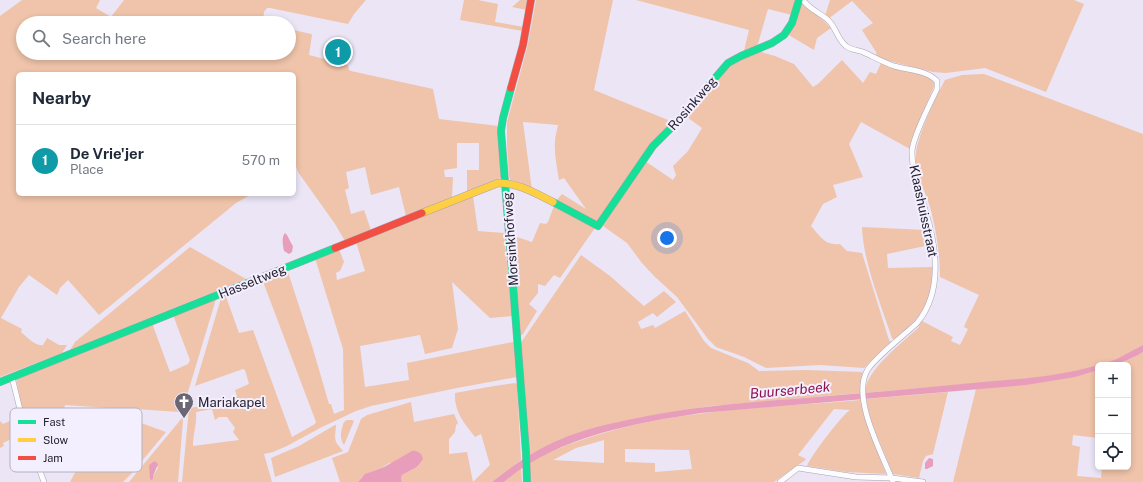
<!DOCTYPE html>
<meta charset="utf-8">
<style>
body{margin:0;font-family:"Public Sans",sans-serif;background:#f6f6f7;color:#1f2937}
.controls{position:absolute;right:12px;bottom:12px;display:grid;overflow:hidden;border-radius:6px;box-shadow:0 2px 6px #0003}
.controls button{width:36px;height:36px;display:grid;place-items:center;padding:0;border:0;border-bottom:1px solid #e0e1e3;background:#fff;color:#1f2937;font:20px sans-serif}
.you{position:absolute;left:667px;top:238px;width:14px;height:14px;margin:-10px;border:3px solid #fff;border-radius:50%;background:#1a73e8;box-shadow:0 0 0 6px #1a73e833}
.badge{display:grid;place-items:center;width:26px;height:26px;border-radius:50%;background:#d93025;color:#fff;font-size:13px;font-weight:700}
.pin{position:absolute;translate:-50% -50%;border:2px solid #fff;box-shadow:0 1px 4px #0006}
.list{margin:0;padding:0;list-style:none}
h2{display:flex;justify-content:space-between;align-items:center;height:52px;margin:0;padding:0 16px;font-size:17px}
h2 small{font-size:13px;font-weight:400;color:#747a83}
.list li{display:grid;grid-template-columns:26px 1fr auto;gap:12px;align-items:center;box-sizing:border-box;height:72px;padding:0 16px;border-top:1px solid #e0e1e3}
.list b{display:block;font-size:15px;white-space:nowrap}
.list p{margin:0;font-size:13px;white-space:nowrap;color:#747a83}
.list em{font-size:13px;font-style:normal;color:#747a83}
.icon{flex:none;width:22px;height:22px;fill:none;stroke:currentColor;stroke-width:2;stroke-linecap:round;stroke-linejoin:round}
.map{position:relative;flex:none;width:1143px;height:482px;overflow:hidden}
.search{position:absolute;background:#fff;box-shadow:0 2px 6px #0003;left:16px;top:16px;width:280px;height:44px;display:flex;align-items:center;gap:10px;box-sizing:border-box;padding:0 14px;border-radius:22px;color:#747a83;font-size:15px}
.panel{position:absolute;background:#fff;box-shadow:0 2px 6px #0003;left:16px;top:72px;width:280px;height:124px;border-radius:6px}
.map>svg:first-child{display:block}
</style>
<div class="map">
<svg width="1143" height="482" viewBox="0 0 1143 482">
<rect width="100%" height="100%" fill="#ebe5f6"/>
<path fill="#efc4aa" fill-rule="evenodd" d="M22,0H100L96,8L111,17L124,0H366L354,14L348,24L270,8H267L264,12L263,23H23V53H289V29L311,34L312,35L309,55L348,65L349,70L351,71L433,89L439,119L499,126L501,178L467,192V170H479V143H457V168L444,170L445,177H453L452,198L406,216L399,187L371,195L365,167L346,172L349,188L345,190L351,214L364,210L371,230L345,241L335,224L298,172L294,161V74H18V194H252L236,203L99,315L68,280L60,288L57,295L29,275L19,287L1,318L22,329L21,332C27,337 36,347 43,345L47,338L59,345H67L62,353L0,377V16Z
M464,0H478L498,4L495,22L524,27L523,31L460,20Z
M520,0H529L527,10L512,7Z
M536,0H613L594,90L673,122L597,223L556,201L562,194L586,209L564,178L559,180C557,167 554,154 555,141C555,136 557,131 558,125L523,122L532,190L511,182L509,176L507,145V122L527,48Z
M636,0H796L792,15L768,9L757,47L744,51L749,30Z
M800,0C810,11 822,18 831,28L817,38L814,50L787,34Z
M830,0H1074L1084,4L1046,92L985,68L946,73L933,72L877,58L876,52L862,30L873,23L852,1L828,19L825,16Z
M758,51L775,56L794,64L813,87L818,84L842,60L863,83L870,72L876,74L881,63C894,67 931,72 935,84L911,141L910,149L861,122L849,144L863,177L833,185L837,197L823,204L811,226C820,236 825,246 840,244L847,251L862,253L889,340L891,342L864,368L820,365L766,368L744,357L716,347L708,339L677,297L655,277L642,263L627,243L603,226L645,161L673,180L676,175L673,166L688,151L702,128L684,115L726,67Z
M984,74L1143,134V345C1101,376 1028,378 978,383C940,386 903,390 865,393C864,372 903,342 918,328L922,321L953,337L951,341L960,345L968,329L964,327L966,322L979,295L940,277C940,255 936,228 930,207C925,189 914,174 916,154C917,136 936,97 945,80L962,75Z
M473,196L478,231L504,233L512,316L490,318L452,282L458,329L452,348L425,354L420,335L360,346L365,387L409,380L407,363L513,342H514L517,377L457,388L371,406L356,411L320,428L287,446L273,452L264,454L272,482H182L189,408L202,406L237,396L235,390L249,384L245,370L243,369L195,386L222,295L225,294L239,333L253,330L292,437L315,424L316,422L262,279L287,269L313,349L329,404H331L334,414L344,410L343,349L315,258L339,249L344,262L340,271L336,273L337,280L365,271L356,242ZM212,409L215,420L219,417H227L235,428L233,432L239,440L193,446C193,434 197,424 196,412Z
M554,206L595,228L560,278L554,275L545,286L538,284V293L529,304L537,311L523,334L519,337L511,222L514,236L532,242L540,223L546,224L548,222Z
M862,227L926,230L930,245L887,254L888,268L933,267C932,305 922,316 894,340L892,338C881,305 863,261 862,227Z
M190,247L246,279L70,350L75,342Z
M581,255L610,276L644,306L664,291L676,302L657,317L653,313L638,322L641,329L653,325L655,328L685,311L704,341L711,348L748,363L759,371L806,370L862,372L863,377L861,393L711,406L641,417L583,431L561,439L528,456L525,390L520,344Z
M216,299L185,402L180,412L135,409L133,420L166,432L132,473L123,482H70L109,408L65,405L60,424L50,443L36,449L24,418L16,378L152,323L170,372L188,364L190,360L173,315Z
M1143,352V482H953L976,389C1018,385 1058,382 1098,370V438L1073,435L1072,445L1080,447L1077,476L1101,478L1102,467H1128V365H1114L1132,358Z
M515,383L517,384L521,460L492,482H402L401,479L402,475L419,466L389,463C378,472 367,469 358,482H340L332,458L348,452L361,419L367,415L411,402L414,422L454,414L458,423L456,425L455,432L449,439V454L467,452L473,482L490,465L481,434L475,437C464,423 454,412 455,393L494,386Z
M948,392L933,454L926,456L923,461L919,478L893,474L870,420L866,399Z
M861,400L865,419L886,474L846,472L807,466C810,457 842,415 850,410L834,409L798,455L806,459L804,461L774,482H529L528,463L532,461C548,453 565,445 582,440C671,409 768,408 861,400ZM604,440V463L553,460L576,448ZM625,449L689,450L692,469L655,472V463L625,462Z
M19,417L24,433L3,443L4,446L0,448V421L3,424Z
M182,418L183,420L178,482H129ZM154,461L158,468L153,476L149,465Z
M347,420H352L354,421L344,445C339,438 341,430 344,422Z
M335,425H336C335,441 333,439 343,451L275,477L271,458L299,446Z
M521,468L522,482H504Z"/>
<path fill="#e89eba" d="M285,233C288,235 290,242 293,246L292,252L289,254L284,251C283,246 281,238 285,233Z
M1143,345V352C1128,361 1117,365 1099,365L1117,359Z
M1098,365V370L1075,377L1026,385L701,413C635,423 556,437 504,482H492C513,465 535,450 561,439C582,430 604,425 627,420C681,408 737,403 792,399C856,394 919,388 983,382C1022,379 1061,376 1098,365Z
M412,451C418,450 422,454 423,459L417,467L402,475L401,479L402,482H358L365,474L384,467Z
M929,458L933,459V466L927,469H925V463Z
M154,461L156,462L158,464L153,476V479L151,480L150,479L149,465Z"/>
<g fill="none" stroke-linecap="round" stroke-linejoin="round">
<g stroke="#a8a4b1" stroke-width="6">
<path id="street" d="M803,0C810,10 821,13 829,21C836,28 838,40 846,46C851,50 858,50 863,52C874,57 883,62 894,66C908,70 926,70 937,81V89C930,104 913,136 912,151C912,173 920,192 926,213C937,249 943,292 917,323C903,336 878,355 868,369C850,397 883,455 893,482
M12,377L25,430L44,482
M780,482L798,468L856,477L892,478L923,482"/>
</g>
<g stroke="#a8a4b1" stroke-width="8">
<path id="fast" d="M511,88L503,118L501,131L526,452L527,482
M553,202L598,226L653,146L677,122L728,63L741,56L772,43L784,35L792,23L799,0
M0,382L335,248"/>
</g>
<g stroke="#a8a4b1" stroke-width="8">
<path id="slow" d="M422,213L498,183C519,183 535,193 553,202"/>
</g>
<g stroke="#a8a4b1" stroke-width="8">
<path id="jam" d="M511,88L523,45L531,0
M335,248L422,213"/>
</g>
<use href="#street" stroke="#fcfbfe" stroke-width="5"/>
<use href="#fast" stroke="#16e098" stroke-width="7"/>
<use href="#slow" stroke="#ffcf43" stroke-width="7"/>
<use href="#jam" stroke="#f24e42" stroke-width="7"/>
</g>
<defs>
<g id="church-pin" transform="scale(1)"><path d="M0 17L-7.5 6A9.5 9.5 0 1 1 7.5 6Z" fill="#6a6674" stroke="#f4effe"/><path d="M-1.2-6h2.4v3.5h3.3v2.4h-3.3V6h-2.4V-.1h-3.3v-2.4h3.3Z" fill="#fff"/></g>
</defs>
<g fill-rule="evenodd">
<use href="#church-pin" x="184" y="402"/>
</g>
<g text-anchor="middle" stroke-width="4" stroke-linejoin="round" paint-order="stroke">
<g font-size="13" fill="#25212e" stroke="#f4effe">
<text transform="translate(692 103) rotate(-49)" y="5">Rosinkweg</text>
<text transform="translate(924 211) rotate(78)" y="5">Klaashuisstraat</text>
<text transform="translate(510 239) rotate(-94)" y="5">Morsinkhofweg</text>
<text transform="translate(252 281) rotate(-22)" y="5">Hasseltweg</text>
</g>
<g font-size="13" fill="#25212e" stroke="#f4effe" text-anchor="start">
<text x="198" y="407">Mariakapel</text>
</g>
<g font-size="14" font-style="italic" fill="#8f124c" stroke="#f4effe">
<text transform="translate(790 390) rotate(-5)" y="5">Buurserbeek</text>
</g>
</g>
<rect x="10" y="408" width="132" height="64" rx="6" fill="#f4effe" stroke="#b6b1c0" stroke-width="1"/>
<rect x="18" y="420" width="18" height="4" fill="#16e098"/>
<rect x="18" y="438" width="18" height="4" fill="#ffcf43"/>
<rect x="18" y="456" width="18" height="4" fill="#f24e42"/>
<g font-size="11" fill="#25212e">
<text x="43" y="426">Fast</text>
<text x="43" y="444">Slow</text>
<text x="43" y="462">Jam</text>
</g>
</svg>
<div class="controls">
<button>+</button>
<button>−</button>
<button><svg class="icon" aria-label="locate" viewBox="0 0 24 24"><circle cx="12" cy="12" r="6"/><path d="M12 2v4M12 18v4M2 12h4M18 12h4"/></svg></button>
</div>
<div class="you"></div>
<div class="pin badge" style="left:338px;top:52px;background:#0f9aa8">1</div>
<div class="search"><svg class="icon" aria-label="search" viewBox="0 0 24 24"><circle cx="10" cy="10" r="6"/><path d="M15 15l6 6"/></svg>Search here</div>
<section class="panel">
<h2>Nearby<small></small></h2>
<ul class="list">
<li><span class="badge" style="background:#0f9aa8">1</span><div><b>De Vrie'jer</b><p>Place</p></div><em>570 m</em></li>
</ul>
</section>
</div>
